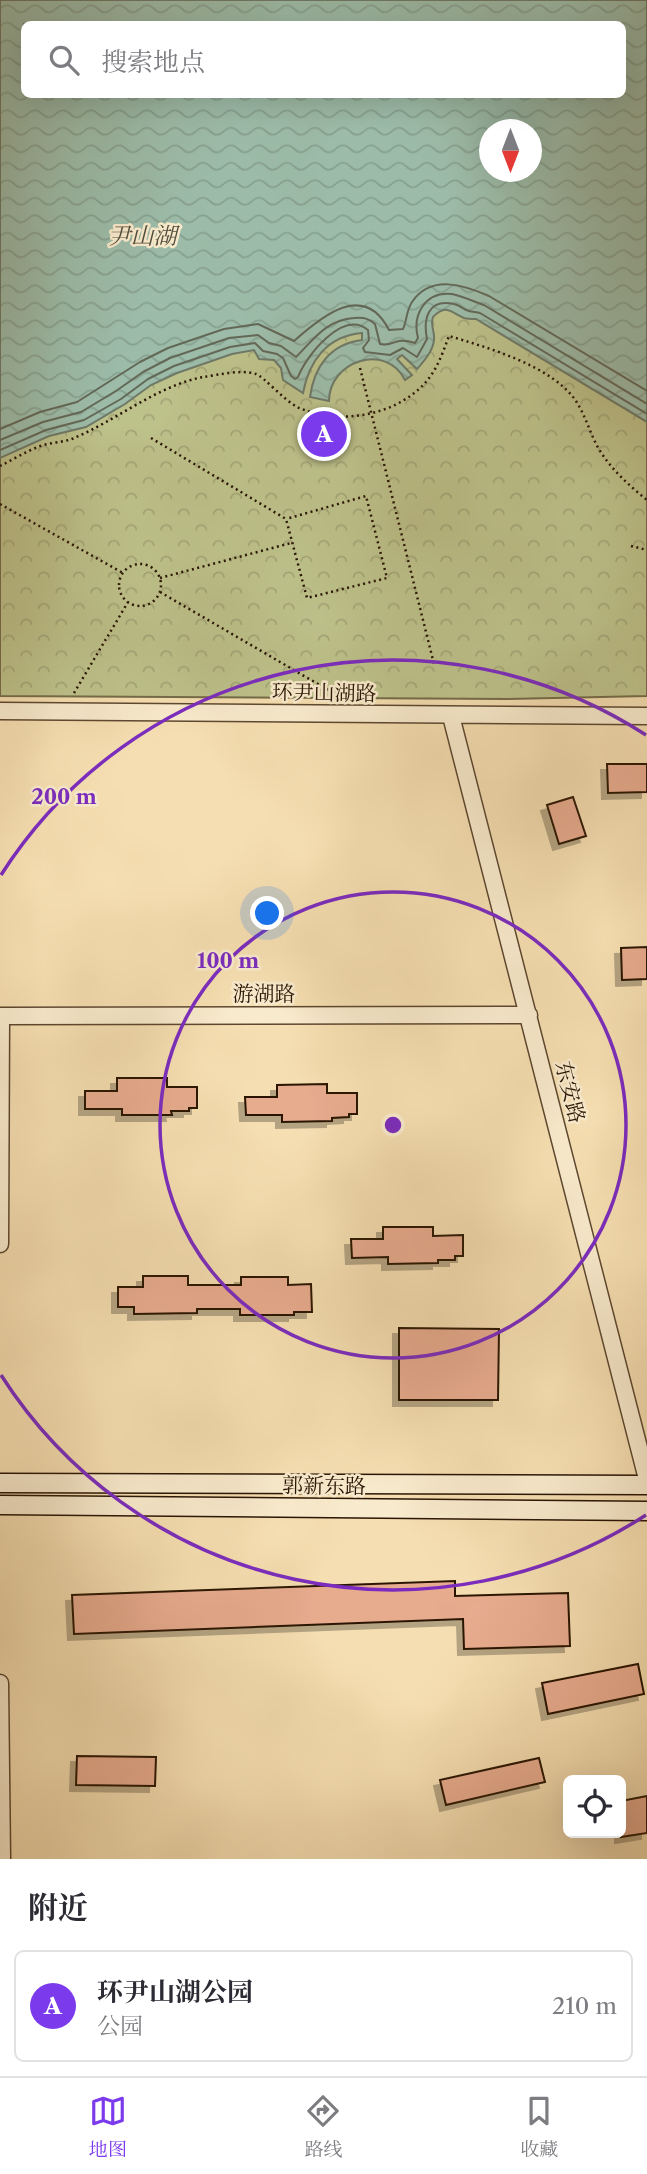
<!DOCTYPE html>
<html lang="zh">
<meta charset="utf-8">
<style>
body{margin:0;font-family:"Libre Caslon Text","Noto Serif SC",serif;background:#f7f7f7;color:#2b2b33}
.controls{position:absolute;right:21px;bottom:21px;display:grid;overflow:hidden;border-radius:10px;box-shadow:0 7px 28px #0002}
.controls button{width:63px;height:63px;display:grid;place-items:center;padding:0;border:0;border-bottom:2px solid #e1e1e2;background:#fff;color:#2b2b33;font:35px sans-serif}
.compass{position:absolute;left:479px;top:119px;width:63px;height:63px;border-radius:50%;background:#fff;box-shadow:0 7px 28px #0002;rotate:180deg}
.you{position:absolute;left:268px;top:914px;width:24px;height:24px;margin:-18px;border:5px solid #fff;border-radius:50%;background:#1a73e8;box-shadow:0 0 0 10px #1a73e833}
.badge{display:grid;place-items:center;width:46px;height:46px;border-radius:50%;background:#7c3aed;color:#fff;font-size:23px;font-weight:700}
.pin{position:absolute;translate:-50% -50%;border:4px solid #fff;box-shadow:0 2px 7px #0006}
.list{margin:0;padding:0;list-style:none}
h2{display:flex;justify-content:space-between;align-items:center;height:91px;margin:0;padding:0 28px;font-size:30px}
h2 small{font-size:23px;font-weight:400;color:#7c7c81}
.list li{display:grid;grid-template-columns:46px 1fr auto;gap:21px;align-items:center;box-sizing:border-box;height:112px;margin:0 14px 14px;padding:0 14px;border:2px solid #e1e1e2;border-radius:10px}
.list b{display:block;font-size:26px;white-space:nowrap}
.list p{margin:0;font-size:23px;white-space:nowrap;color:#7c7c81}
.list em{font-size:23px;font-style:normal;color:#7c7c81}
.icon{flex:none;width:38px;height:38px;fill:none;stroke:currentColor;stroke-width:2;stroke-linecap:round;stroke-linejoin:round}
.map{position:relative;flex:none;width:647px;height:1859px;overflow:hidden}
.search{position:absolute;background:#fff;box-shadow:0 7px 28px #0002;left:21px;right:21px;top:21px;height:77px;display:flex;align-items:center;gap:18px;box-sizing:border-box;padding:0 24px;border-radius:10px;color:#7c7c81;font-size:26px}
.sheet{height:217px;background:#fff}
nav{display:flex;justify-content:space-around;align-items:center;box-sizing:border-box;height:98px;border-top:2px solid #e1e1e2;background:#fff;font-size:19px;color:#7c7c81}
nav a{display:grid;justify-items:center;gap:4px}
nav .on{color:#7c3aed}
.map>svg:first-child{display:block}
</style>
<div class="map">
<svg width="647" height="1859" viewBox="0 0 647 1859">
<defs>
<pattern id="park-crowns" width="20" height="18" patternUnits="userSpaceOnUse" patternTransform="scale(1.75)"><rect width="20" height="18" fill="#bdc18a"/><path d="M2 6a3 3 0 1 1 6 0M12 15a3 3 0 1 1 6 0" fill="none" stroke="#a3a576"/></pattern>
<pattern id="water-waves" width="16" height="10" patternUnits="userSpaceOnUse" patternTransform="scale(1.75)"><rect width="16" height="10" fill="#9cbca9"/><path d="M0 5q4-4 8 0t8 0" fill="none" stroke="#87a190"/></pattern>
<filter id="shadow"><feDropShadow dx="-6" dy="6" stdDeviation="0" flood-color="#0004"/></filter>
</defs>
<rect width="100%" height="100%" fill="#f5deb1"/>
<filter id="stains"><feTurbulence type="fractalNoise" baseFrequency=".00286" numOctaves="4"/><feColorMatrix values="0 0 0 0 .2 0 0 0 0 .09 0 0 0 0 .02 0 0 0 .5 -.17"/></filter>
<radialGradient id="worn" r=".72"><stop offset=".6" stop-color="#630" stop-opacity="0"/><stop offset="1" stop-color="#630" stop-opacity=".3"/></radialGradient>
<path fill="url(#park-crowns)" stroke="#746b48" stroke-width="2" fill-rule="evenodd" d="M0,0H647V696L506,699L0,696ZM24,24H622V94H24ZM490,130H532V172H490Z"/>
<path fill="url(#water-waves)" stroke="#6e7967" stroke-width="2" fill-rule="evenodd" d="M0,0H647V422L476,319C472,319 468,319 464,318C451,313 447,303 433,317C430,326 435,331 434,340C433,351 424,361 417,369L402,355L397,359L412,375L405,380C386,342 329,361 329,401L310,397C314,367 330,344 362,340V333C327,336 309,361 303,393L283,380L281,368L274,360L259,359L254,350L232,354L177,373L151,385L125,404L86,427L49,436L0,458ZM24,24H622V94H24ZM490,130H532V172H490Z"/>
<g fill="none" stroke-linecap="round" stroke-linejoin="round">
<path stroke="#636857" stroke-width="2" d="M0,429L40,412L77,402L140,362L168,348L224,329L258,324L294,341C322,316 364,281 389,330L403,329C407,321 406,311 412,302C431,274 464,285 489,296L647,391
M0,440L43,422L81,412L116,391L143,372L170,358L229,338L258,335L269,343L281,346L296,357C314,339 326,320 354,318C363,317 368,318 375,324L380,344C395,347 394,336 415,343L418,338C412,315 425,291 452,294C462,296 475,302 484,305L647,404
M0,450L46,430L84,420L121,399L148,379L174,366L230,347L255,343L263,351L277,354L283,358L291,376L295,379L298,377C306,356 343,309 368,330L369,340L363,348L365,352L390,355L403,348L417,357L427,339C423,319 428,298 454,304C460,305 464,310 469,311C472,312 476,312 480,313L647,414"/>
</g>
<path fill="#e7ab8e" stroke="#2a1505" stroke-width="2" filter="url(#shadow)" d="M607,764H647V792L608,793Z
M573,797L586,836L559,844L547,805Z
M647,947V979L622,980L621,948Z
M117,1078H167V1087H197V1108H189V1111H171L172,1115H122V1109H85V1091H117Z
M327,1084V1093H357V1114H349V1117L332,1118V1121L282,1122V1115H246L245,1097H277V1085Z
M383,1227H433V1236L463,1235V1256H455V1260H438V1263L388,1264V1257L352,1258L351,1239H383Z
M143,1276H188V1285H241V1277H288V1285L311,1284L312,1312H294V1315H240V1309H197V1313L134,1314V1307H118V1287H143Z
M399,1328L499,1329L498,1400H399Z
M455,1581V1596L568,1593L570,1646L464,1649L463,1619L74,1634L72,1595Z
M638,1664L644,1694L548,1714L542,1683Z
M77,1756L156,1757L155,1786L76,1785Z
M539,1758L545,1782L446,1805L440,1780Z
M647,1796V1833L621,1837V1801Z"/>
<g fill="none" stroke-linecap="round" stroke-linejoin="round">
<g stroke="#5d4730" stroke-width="19">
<path id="tertiary" d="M0,711L647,716
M451,716L647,1479
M0,1016L529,1015
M0,1244L1,1016
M0,1683L2,1859"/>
</g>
<g stroke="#2a1505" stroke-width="21">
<path id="secondary" d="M0,1483L647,1485
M0,1505L647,1511"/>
</g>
<path stroke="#2a1505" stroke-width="2.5" stroke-dasharray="2 3.5" stroke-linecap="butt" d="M360,368L434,664
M151,438L286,519L307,598L387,578L366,496L286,519
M0,466C12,460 25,452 38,447C49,442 63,443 74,438C117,420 157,386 203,377C218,375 241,369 256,374C264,377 284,400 297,407C338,426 395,416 425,383C437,370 443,352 449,336C489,348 552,366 576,401C587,418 591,438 602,454C614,472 631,487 647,500
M0,504L123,573
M631,546L647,550
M119 585a21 21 0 1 1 42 0a21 21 0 1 1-42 0Z
M160,578L291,543
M160,592L335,694
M74,693L128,602"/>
<use href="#tertiary" stroke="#f8eacc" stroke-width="16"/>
<use href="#secondary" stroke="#f8eacc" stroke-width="18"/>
</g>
<g fill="none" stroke="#7b2cbf" stroke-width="3.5">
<circle cx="393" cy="1125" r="233"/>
<path d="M646 1515A465 465 0 0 1 1 1375M1 875A465 465 0 0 1 646 735"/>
</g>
<g text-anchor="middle" stroke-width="5" stroke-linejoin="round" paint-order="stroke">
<g font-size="21" fill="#2a1505" stroke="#f8eacc">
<text transform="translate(324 693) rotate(1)" y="7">环尹山湖路</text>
<text x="264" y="1001">游湖路</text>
<text transform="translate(570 1092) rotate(76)" y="7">东安路</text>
<text transform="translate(324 1486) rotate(1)" y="7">郭新东路</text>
</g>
<g font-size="23" font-style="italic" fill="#524f3e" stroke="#f8eacc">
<text x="142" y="244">尹山湖</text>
</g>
</g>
<circle cx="393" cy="1125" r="10" fill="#7b2cbf" stroke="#f8eacc" stroke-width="3.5"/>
<g font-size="21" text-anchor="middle" font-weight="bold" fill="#7b2cbf" stroke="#f8eacc" stroke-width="5" stroke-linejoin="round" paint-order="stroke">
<text x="64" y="804">200 m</text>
<text x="228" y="968">100 m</text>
</g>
<rect width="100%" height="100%" filter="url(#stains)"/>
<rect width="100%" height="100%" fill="url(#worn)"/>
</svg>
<div class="controls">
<button><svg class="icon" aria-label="locate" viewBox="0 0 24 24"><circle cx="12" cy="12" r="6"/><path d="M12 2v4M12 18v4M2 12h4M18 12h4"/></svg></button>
</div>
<svg class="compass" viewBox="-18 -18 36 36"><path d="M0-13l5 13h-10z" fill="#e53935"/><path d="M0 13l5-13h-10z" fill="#7c7c81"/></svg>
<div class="you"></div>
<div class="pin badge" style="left:324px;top:434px">A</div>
<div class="search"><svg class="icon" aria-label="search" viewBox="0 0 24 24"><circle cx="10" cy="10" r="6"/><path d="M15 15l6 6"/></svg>搜索地点</div>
</div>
<section class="sheet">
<h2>附近<small></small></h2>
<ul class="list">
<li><span class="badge">A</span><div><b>环尹山湖公园</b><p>公园</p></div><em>210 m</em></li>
</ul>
</section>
<nav>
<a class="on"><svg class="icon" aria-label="map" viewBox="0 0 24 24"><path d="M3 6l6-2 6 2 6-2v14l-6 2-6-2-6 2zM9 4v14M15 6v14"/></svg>地图</a>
<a><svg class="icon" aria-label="directions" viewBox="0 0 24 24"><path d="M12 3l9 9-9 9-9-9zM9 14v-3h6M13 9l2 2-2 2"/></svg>路线</a>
<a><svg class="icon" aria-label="saved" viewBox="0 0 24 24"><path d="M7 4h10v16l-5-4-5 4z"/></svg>收藏</a>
</nav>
